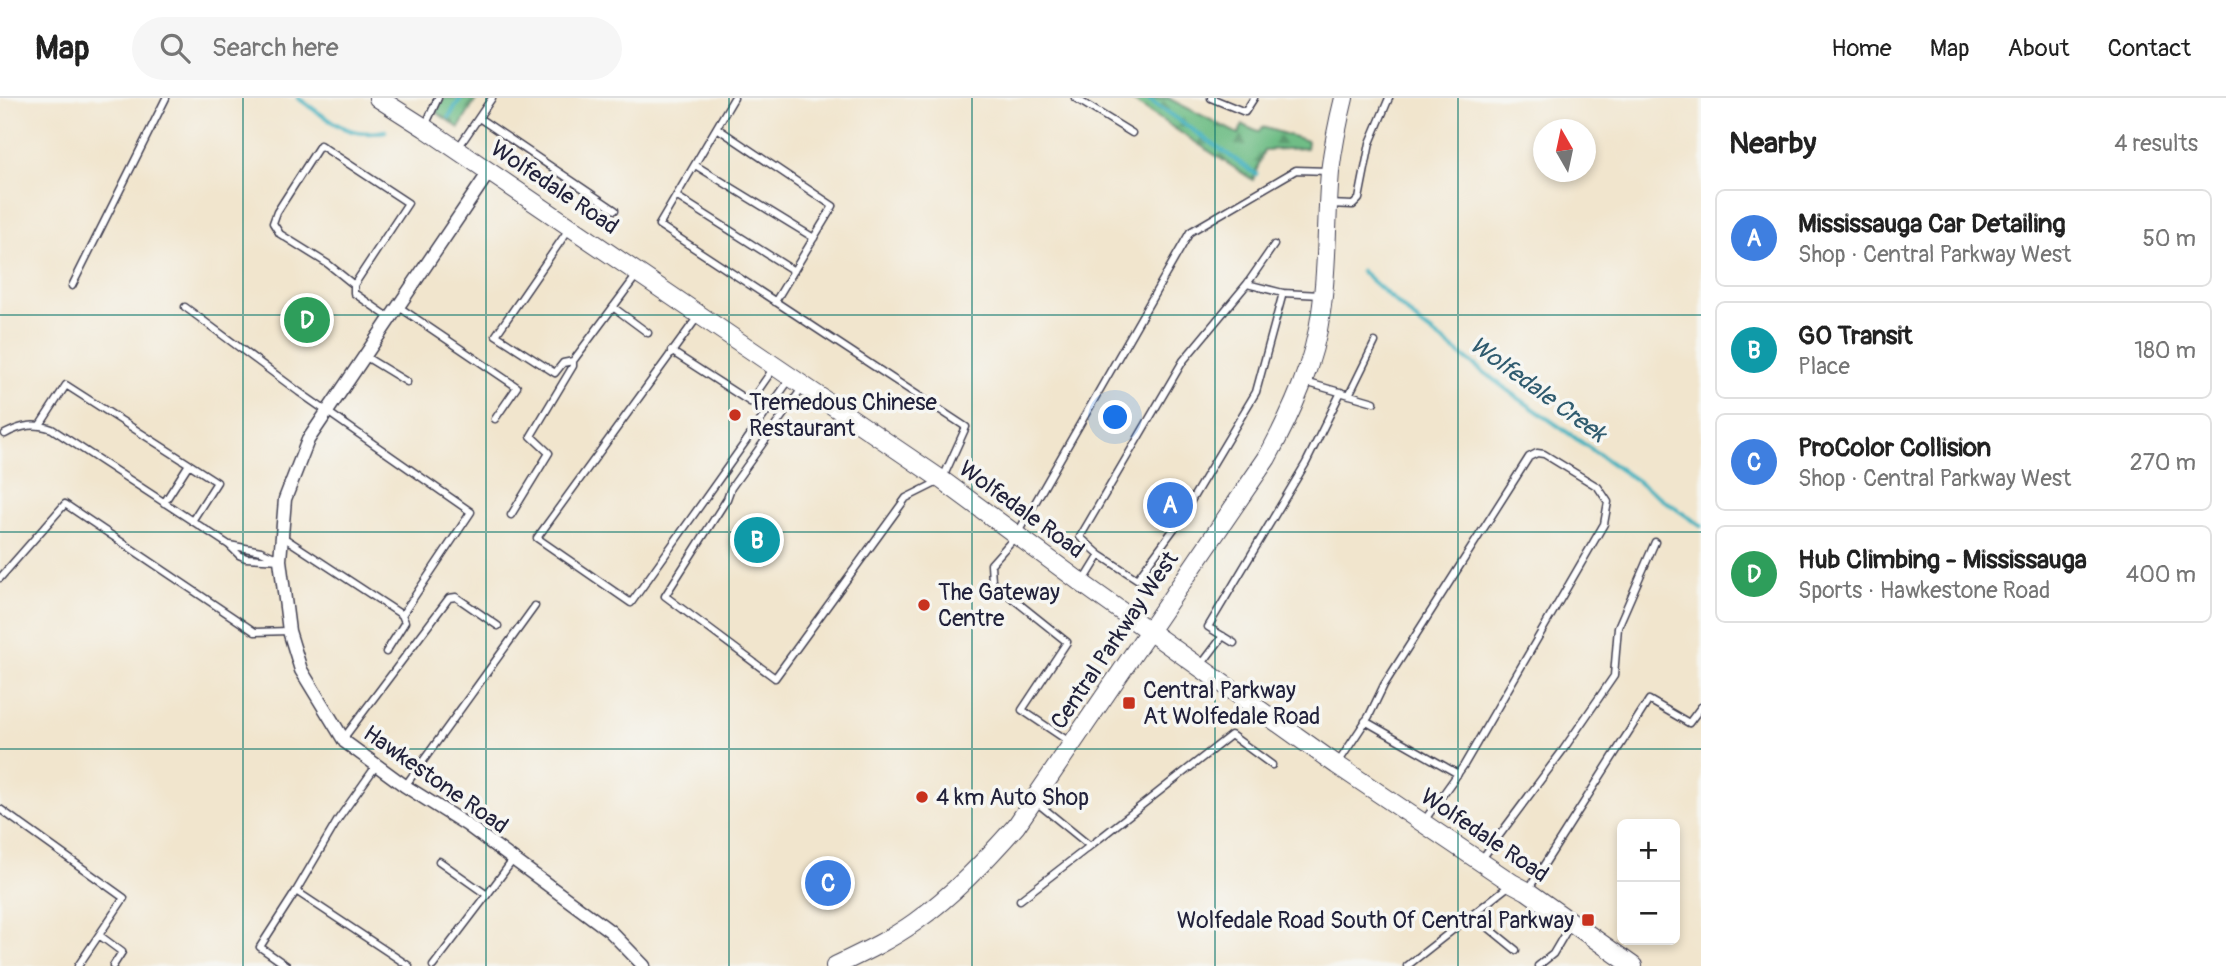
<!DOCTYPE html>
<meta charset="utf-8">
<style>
body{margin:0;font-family:Pangolin,sans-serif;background:#f6f6f6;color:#222}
.controls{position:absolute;right:21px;bottom:21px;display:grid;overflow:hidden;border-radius:10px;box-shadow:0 4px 10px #0003}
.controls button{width:63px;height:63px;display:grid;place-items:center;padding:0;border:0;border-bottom:2px solid #e0e0e0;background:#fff;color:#222;font:35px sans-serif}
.compass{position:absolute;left:1533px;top:21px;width:63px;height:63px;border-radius:50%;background:#fff;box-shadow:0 4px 10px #0003;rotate:351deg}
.you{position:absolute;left:1116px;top:320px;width:24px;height:24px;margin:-18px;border:5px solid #fff;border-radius:50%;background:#1a73e8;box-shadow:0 0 0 10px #1a73e833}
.badge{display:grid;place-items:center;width:46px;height:46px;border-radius:50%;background:#c8321e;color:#fff;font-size:23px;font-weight:700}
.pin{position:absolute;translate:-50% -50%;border:4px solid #fff;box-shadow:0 2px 7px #0006}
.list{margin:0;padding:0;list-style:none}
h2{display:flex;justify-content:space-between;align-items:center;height:91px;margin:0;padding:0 28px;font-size:30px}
h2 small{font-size:23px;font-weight:400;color:#767676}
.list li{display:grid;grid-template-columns:46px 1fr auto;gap:21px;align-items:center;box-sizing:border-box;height:98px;margin:0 14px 14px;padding:0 14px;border:2px solid #e0e0e0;border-radius:10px}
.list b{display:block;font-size:26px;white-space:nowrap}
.list p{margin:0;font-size:23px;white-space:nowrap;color:#767676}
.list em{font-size:23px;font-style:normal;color:#767676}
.icon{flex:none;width:38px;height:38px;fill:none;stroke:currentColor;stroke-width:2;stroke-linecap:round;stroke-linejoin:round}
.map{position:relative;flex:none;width:1701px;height:868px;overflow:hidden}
header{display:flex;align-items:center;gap:42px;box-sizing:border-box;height:98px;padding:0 35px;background:#fff;border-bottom:2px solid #e0e0e0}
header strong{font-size:33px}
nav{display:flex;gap:38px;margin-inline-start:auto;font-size:24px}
.search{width:490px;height:63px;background:#f6f6f6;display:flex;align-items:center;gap:18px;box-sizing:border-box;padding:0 24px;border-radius:38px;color:#767676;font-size:26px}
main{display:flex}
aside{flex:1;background:#fff}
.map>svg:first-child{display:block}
</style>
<header>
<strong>Map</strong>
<div class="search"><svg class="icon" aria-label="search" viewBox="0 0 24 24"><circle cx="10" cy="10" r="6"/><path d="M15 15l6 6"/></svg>Search here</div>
<nav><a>Home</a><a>Map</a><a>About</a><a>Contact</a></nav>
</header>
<main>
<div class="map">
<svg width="1701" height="868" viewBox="0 0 1701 868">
<defs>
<pattern id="forest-firs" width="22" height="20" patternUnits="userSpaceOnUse" patternTransform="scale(1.75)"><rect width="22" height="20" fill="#70bd86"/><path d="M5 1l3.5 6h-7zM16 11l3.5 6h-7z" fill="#5c996f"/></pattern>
</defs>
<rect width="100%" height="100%" fill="#f6f6f2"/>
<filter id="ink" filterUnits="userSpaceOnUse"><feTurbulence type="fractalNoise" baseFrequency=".0143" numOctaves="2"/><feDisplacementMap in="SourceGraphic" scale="14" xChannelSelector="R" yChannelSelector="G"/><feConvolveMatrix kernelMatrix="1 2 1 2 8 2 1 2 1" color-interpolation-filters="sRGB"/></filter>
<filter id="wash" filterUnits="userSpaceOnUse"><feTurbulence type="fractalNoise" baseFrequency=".00686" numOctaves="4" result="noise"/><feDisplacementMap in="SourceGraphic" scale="28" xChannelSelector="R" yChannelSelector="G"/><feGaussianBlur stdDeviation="1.57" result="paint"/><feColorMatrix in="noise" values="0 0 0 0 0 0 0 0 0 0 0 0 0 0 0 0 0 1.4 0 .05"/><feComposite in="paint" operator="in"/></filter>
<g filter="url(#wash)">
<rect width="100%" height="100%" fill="#f1e5cd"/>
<path fill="url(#forest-firs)" stroke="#497060" stroke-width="2" d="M444,0H477L459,30L436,14Z
M1128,0H1168L1238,36L1243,27L1258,34L1262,29L1308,43L1307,50L1264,52L1253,82Z"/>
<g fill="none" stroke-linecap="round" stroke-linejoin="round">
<path stroke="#43b1be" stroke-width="4.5" d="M298,0C327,20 348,42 385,33
M1147,0L1256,76
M449,19L461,0
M1361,173L1424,229L1514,297L1701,428"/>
</g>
</g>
<g filter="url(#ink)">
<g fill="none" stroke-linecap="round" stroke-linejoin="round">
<g stroke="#413f51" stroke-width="9">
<path id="lane" d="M734,0L659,127L966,329L942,382L906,400L775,580L665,498L727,401L731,390L803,289
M1075,0L1132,35
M1211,0L1245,14L1254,0
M479,20L615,112
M425,28L438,0
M717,30L833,108L775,204
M458,50L492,0
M695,67L814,140
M676,98L794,173
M1329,106L1353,107L1359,101L1370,45L1389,0
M569,131L496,237L555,275L563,265L573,263
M1247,186L1274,147
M354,187L408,105L320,47L277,114L273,125L280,136L328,166L354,187V195L390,220
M72,188L166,0
M185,209L299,294L471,414L402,517L283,439
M399,209L517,289L495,321
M613,209L648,235
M699,217L537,440L631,505L790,281
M671,253L750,304L773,271
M366,259L407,284
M1305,284L1374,304
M1349,297L1375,244
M40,327L66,287L217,384L192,423
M5,336C22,327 34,325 52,331L229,447L239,457L246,460L280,462
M164,405L189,366
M511,417L549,355L531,338L573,268V263L637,177
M229,447L261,453L277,460
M1100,457L1137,481L1176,428L1256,294L1283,195
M0,480L65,406L255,534L289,533
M1084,483L1100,457L1080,439L1183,263L1247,186L1283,195L1321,197
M1234,545L1208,529L1306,365L1341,294
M386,554L405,524L402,517
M1201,567L1223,538
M1365,623L1458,676
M343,641L449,500L456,499L498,528
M1071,645L1022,612L1067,544L992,484L991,466L1016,438L1190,134L1296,72L1328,73
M1338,665L1369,618L1384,587L1529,359L1537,355L1544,356L1598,389L1608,404L1604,426L1464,667L1424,723
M376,668L339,720L296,793L409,868
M405,688L535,508
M1036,704L1090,748L1231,637L1272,667
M0,711L124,800L78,868
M1481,762L1563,652L1614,578L1618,529L1655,444
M439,763L487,797L513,762
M1528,792L1649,602L1689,625L1701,609
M1020,802L1090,748
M1473,817L1516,852
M99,837L122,854L113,868
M287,868L260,849L296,793
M433,868L487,797
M1407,868L1510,787
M1538,868L1553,856L1570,827"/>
</g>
<g stroke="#413f51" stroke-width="15">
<path id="street" d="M489,74L308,342L285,401L280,462L289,533L301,572L345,644L405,688L467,727L525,770L610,833L644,868"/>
</g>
<g stroke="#413f51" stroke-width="20">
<path id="secondary" d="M378,0L425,30L942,382L1083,486L1337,667L1512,785L1527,793L1633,868
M835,868C862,855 890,842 915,824C953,797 985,763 1016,728L1267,360C1292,314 1314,266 1321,214C1328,168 1326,121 1330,74C1333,49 1338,24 1344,0"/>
</g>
<use href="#lane" stroke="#fff" stroke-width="6"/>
<use href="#street" stroke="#fff" stroke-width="12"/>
<use href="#secondary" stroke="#fff" stroke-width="18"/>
</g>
</g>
<path fill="none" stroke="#0f766e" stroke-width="2" stroke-opacity="0.55" d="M243,0V868M486,0V868M729,0V868M972,0V868M1215,0V868M1458,0V868M0,217H1701M0,434H1701M0,651H1701"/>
<g fill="#c8321e" stroke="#f6f6f2" stroke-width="2.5">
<circle cx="735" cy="317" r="7"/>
<circle cx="924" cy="507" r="7"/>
<rect x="1122" y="598" width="14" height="14" rx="3.5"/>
<circle cx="922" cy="699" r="7"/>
<rect x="1581" y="815" width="14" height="14" rx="3.5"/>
</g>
<g text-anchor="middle" stroke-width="7" stroke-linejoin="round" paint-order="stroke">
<g font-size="23" fill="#22223b" stroke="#f6f6f2">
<text transform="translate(555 89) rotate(34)" y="8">Wolfedale Road</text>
<text transform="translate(1022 411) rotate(36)" y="8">Wolfedale Road</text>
<text transform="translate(1114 542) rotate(-56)" y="8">Central Parkway West</text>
<text transform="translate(436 681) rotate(35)" y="8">Hawkestone Road</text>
<text transform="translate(1485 737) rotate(34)" y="8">Wolfedale Road</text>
</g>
<g font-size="23" fill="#22223b" stroke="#f6f6f2" text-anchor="start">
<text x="749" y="312">Tremedous Chinese<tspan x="749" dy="26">Restaurant</tspan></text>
<text x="938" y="502">The Gateway<tspan x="938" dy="26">Centre</tspan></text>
<text x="1143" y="600">Central Parkway<tspan x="1143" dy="26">At Wolfedale Road</tspan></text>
<text x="936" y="707">4 km Auto Shop</text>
<text x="1574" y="830" text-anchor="end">Wolfedale Road South Of Central Parkway</text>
</g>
<g font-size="24" font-style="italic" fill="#2f5b6f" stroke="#f6f6f2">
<text transform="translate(1538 291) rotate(36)" y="8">Wolfedale Creek</text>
</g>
</g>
</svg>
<div class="controls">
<button>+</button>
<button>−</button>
</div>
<svg class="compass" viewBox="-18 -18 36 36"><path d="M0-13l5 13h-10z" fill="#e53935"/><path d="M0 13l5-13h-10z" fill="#767676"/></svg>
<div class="you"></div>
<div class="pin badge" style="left:1170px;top:407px;background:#3f7fe0">A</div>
<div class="pin badge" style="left:757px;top:442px;background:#0f9aa8">B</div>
<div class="pin badge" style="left:828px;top:785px;background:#3f7fe0">C</div>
<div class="pin badge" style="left:307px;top:222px;background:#2e9e5b">D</div>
</div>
<aside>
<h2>Nearby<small>4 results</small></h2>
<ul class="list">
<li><span class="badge" style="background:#3f7fe0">A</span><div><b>Mississauga Car Detailing</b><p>Shop · Central Parkway West</p></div><em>50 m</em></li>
<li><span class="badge" style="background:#0f9aa8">B</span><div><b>GO Transit</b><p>Place</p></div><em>180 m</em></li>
<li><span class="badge" style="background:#3f7fe0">C</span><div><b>ProColor Collision</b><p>Shop · Central Parkway West</p></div><em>270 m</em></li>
<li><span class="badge" style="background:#2e9e5b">D</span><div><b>Hub Climbing - Mississauga</b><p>Sports · Hawkestone Road</p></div><em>400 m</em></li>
</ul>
</aside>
</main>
